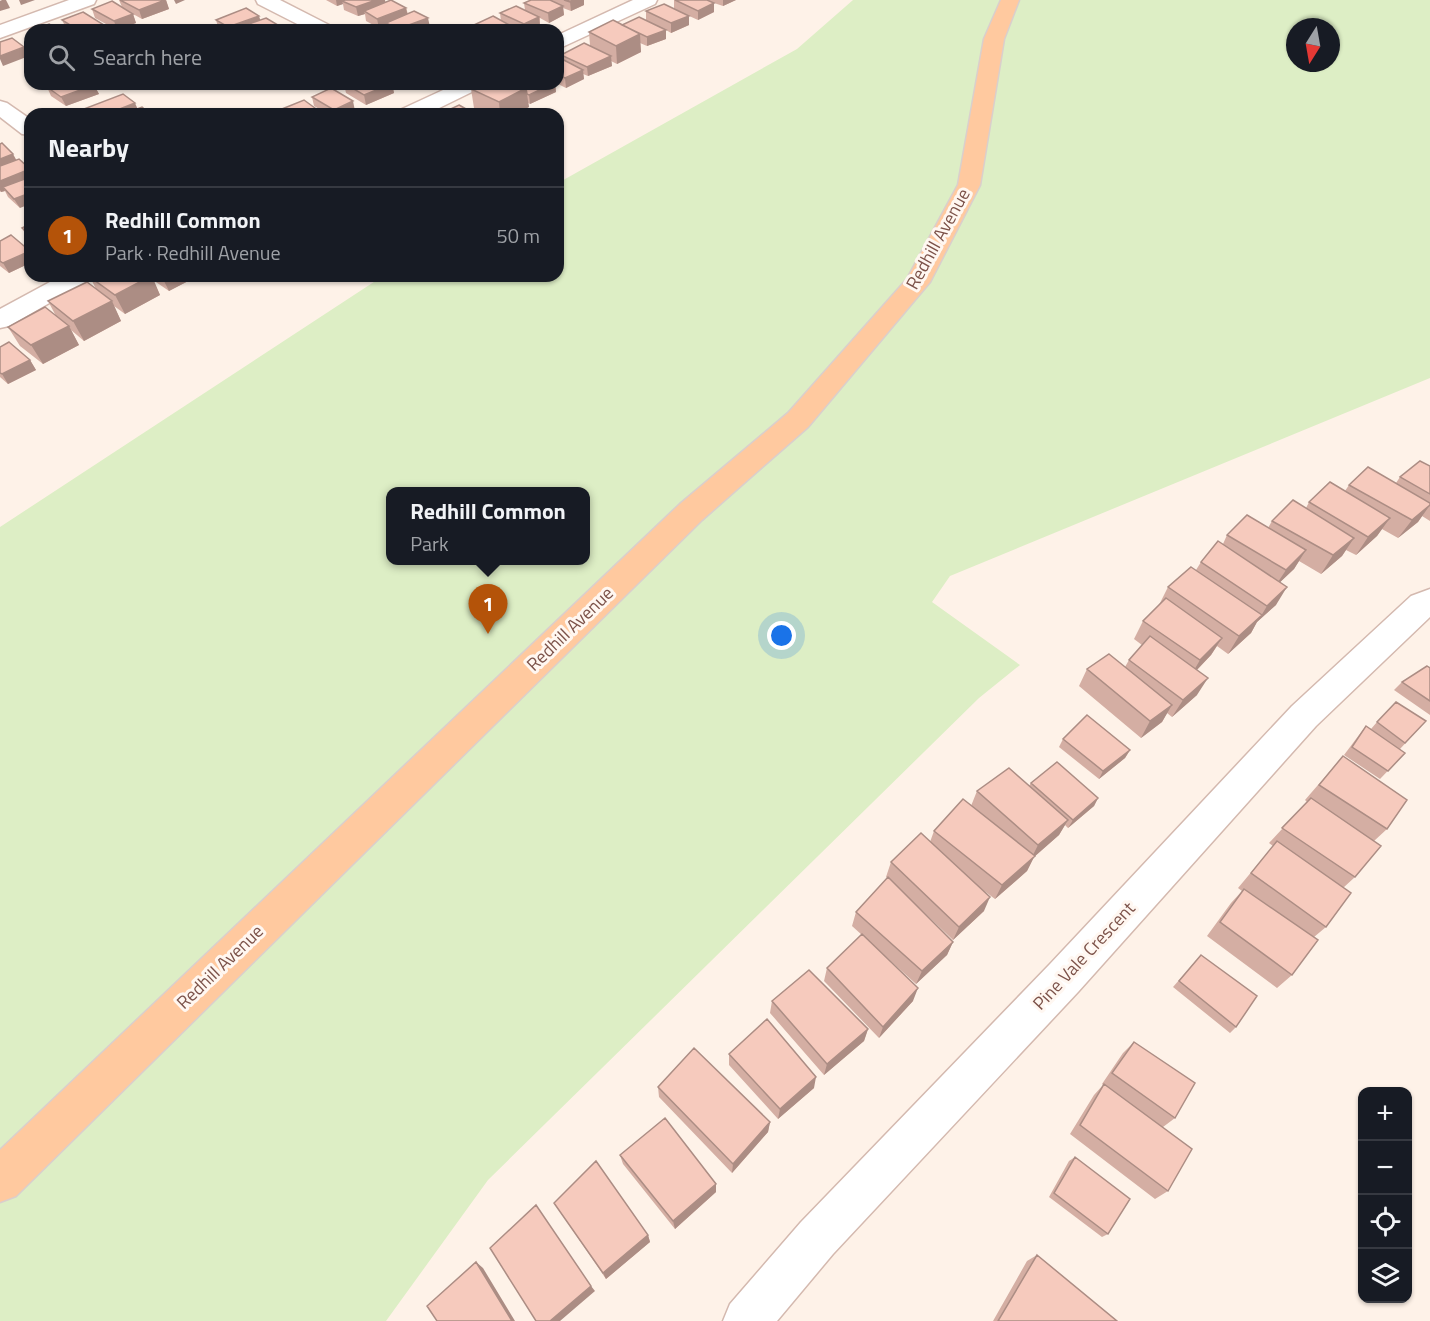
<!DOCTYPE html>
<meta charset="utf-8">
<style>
body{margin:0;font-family:"Titillium Web",sans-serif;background:#242831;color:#f1f3f6}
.controls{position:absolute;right:18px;bottom:18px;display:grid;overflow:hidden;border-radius:12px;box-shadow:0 2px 4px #0004}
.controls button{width:54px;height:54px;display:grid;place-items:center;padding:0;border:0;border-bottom:2px solid #363941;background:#171b24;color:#f1f3f6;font:30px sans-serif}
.compass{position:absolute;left:1286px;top:18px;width:54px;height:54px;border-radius:50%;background:#171b24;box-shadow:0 2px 4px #0004;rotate:191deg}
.you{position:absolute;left:782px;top:636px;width:21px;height:21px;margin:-15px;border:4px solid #fff;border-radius:50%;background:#1a73e8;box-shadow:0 0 0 9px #1a73e833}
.badge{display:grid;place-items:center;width:39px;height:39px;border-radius:50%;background:#b45309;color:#fff;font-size:20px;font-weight:700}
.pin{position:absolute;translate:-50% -50px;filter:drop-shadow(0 2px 3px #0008)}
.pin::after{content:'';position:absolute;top:32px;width:21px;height:18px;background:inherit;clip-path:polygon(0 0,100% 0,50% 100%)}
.popup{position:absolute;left:386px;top:487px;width:204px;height:78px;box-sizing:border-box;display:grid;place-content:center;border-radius:12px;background:#171b24;filter:drop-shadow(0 2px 4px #0005);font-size:20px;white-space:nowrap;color:#9ea1a6}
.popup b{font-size:22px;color:#f1f3f6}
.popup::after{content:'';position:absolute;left:50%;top:100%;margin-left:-12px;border:12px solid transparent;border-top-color:#171b24}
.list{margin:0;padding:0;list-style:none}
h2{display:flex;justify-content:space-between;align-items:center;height:78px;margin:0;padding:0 24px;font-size:26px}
h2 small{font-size:20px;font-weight:400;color:#9ea1a6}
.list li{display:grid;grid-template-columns:39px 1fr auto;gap:18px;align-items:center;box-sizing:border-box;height:96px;padding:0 24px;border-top:2px solid #363941}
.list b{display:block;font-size:22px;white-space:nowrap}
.list p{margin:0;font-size:20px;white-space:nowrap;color:#9ea1a6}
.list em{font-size:20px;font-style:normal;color:#9ea1a6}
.icon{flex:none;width:33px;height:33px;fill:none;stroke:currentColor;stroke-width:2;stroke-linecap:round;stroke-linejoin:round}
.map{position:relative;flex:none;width:1430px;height:1321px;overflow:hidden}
.search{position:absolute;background:#171b24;box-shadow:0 2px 4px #0004;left:24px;top:24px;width:540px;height:66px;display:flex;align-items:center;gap:15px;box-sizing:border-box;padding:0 21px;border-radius:18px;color:#9ea1a6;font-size:22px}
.panel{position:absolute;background:#171b24;box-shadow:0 2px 4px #0004;left:24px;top:108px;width:540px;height:174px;border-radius:18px}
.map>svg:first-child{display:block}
</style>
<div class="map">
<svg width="1430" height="1321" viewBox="0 0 1430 1321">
<rect width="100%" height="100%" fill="#fef2e8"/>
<path fill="#ddeec5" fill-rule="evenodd" d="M853,0H1430V378L950,576L932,602L1020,665L979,698L488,1180L386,1321H0V527L383,276H558V183L797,49ZM1295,27H1331V63H1295ZM390,492H586V560H390Z"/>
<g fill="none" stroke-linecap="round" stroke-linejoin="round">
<g stroke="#d4b9af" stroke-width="3">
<path id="street" d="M69,0H96L94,4L0,38V25Z
M256,0H280L331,26L334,30H309L258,4Z
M633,0H657L655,4L558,49V35Z
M456,84H483L480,88L427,114H399L402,109Z
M0,101L7,103L30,119V135L22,134L0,117Z
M61,276H91L88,281L9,326L0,328V309Z
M1430,589V617L1316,726L1078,992L833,1254L777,1321H723L730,1304L801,1222L1050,964L1292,706L1411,596Z"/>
</g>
<g stroke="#dacfcc" stroke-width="3">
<path id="primary" d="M1001,0H1019L1004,39L980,185L930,282L808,427L702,520L16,1196L0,1202V1150L680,504L788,413L907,279L958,185L984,39Z"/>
</g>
<use href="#street" fill="#fff" fill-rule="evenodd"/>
<use href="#primary" fill="#ffc99f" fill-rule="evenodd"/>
</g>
<path fill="#d4aea3" d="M119,0H166L169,9L142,19L133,14L136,23L117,30L95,18L92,9L122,7Z
M326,0H385V2L406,8L408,14L430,27L423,30H387L386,25L379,28L366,21L365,14L358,16L344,10L343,4L337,6Z
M531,0H584V5L571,11L563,8L564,15L549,23L540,18V26L532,30H519L513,28L514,30H477L476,24L501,21L500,13L525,10L524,3Z
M674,0H736L723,6L711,2L714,3V12L698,20L674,9Z
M646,11L689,16V25L671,33L666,30V39L647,46L640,43L641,52L617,64L611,61L612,66L588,76L583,74L584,79L566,88L558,84V57L562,59L561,55L590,46L589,32L646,21Z
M62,20L104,25L106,30H67Z
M216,20H260L278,25L279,30H219Z
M344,84H392L394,93L366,105L346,93Z
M482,84H555L556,92L530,104L528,103L529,107L515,114H486L474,108L471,89Z
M94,85L99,94L66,106L51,96L47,87Z
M312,97L355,111L348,114H328L314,106Z
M282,109L323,114H284Z
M0,144L20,208L8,197L5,191L1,192L0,191Z
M30,224V240L27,237L22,228Z
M0,241L30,251V263L9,273L0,266Z
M92,276H193L194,278L169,291L153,280L160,295L125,314L114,306L121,321L84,341L71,330L79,345L43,364L20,346L8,327L56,316L48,301L96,289L90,277Z
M0,347L30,360L36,370L8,384L0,377Z
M1430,466V521L1422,516L1418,522L1398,538L1382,529L1377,536L1356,555L1346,550L1342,556L1321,574L1299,561L1294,569L1280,582L1276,605L1257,622L1251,633L1228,654L1217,646L1211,655L1197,670V695L1172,717L1167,713L1162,722L1141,738L1079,686L1087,669L1125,667L1129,660L1142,645L1134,639L1143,621L1159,605L1168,587L1196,570L1201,562L1223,544L1227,535L1268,528L1272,521L1306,508L1309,502L1345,491L1349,485L1396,483L1400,477Z
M1430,668V715L1394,690L1402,682Z
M1426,721L1400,749L1405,753L1380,779L1344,755L1359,735L1366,726L1371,729L1377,722Z
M1063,739L1130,750L1125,758L1099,779L1059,747Z
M1343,756L1387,829L1374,841L1355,877L1343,888L1326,927L1314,937L1292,975L1277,988L1207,936L1231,903L1242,891L1238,888L1273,846L1269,843L1307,802L1305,800Z
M1031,783L1098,798L1094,806L1068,828L1065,825L1059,835L1034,857L1027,871L995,899L979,887L984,911L953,940L912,901L953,942L947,955L916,984L852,926L856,912L887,878L886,877L891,862L930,842L934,831L971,806L977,791L1029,786Z
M1201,955L1236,1027L1230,1033L1173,987Z
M827,968L913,1001L879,1038L824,981Z
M772,1001L868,1029L864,1041L824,1075L770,1013Z
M1134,1042L1175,1118L1163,1127L1168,1191L1155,1199L1070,1134L1094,1095L1103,1085L1102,1084L1123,1053Z
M729,1054L814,1088L778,1119L729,1065Z
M658,1087L770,1122L768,1132L732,1173L659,1097Z
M620,1155L716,1184V1192L675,1229L623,1164Z
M1075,1157L1108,1234L1102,1237L1049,1197L1069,1161Z
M554,1203L648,1235L650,1242L606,1279Z
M1037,1255L1117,1321H993L1027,1261Z"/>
<path fill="#ac8d84" d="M2,0H6L10,8L0,11V1Z
M19,0H35L21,5Z
M166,0L169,9L142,19L139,10Z
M174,0H185L176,4Z
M336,0H353L342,1L343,4L337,6Z
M376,0H385L386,6L364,11L365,14L358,16L356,7Z
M575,0H584V5L571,11L570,2Z
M723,0H736L723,6Z
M714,3V12L698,20V11Z
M563,6L564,15L549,23L548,13Z
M406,8L408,17L386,23V25L379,28L377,19Z
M133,14L136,23L117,30L114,21Z
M259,16L262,25L235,29V30H229L228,27Z
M689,16V25L671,33V23Z
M539,17L540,26L532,30H525L524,24Z
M428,18L430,27L423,30H398V29Z
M104,25L106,30H91Z
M278,25L279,30H265Z
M666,30V39L647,46V37Z
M640,34L641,52L617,64L616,46Z
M24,47L29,56L3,66L0,59V56Z
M611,56L612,66L588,76L587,67Z
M583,70L584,79L566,88L565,78Z
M391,84H392L394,93L366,105L364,95Z
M552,84H555L556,92L530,104L529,95Z
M94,85L99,94L66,106L61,97Z
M526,88L529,107L515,114H500L499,102Z
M353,101L355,111L348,114H335L334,110Z
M135,103L139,112L135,114H107Z
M13,154L18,163L0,171V159Z
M30,169V181L3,187L5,191L1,192L0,190V181Z
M30,193V204L20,208L14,199Z
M30,251V263L9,273L3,263Z
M152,276L160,295L125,314L115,295Z
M175,276H193L194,278L169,291L164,281Z
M112,301L121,321L84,341L73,321Z
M69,326L79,345L43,364L31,345Z
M30,360L36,370L8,384L2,374Z
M1430,505L1418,522L1398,538L1412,520Z
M1390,518L1377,536L1356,555L1368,537Z
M1354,538L1342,556L1321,574L1333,555Z
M1306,550L1294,569L1274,588L1286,570Z
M1287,587L1276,605L1257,622L1251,633L1228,654L1239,636L1261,616L1267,606Z
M1222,638L1211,655L1190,677L1200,660Z
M1208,678L1197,695L1172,717L1183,700Z
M1172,705L1162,722L1141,738L1150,721Z
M1130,750L1125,758L1099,779L1103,771Z
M1098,798L1094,806L1068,828L1073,820Z
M1068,820L1059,835L1034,857L1027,871L995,899L1002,885L1031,859L1038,845Z
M990,897L984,911L953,940L959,927Z
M953,942L947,955L916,984L922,971Z
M918,988L913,1001L879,1038L883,1027Z
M868,1029L864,1041L824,1075L827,1064Z
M816,1077L814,1088L778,1119L780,1109Z
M770,1122L768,1132L732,1173L733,1164Z
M716,1184V1192L675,1229L673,1221Z
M648,1235L650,1242L606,1279L603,1273Z
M476,1262L483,1268L515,1321H512Z
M591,1286L595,1291L560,1321H550Z"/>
<path fill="#f6cabd" stroke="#ac8d84" stroke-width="1.5" d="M120,0H165L139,10Z
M345,0H376L356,7L342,1Z
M391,0L406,8L377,19L364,11Z
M531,0H550L563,6L548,13L524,3Z
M564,0H575L570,2Z
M675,0H707L714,3L698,11Z
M112,1L133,14L114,21L92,9Z
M664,4L689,16L671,23L646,11Z
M516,6L539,17L524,24L500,13Z
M246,8L259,16L228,27L216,20Z
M414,11L428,18L398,29L386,23Z
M83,12L104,25L91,30H78L62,20Z
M493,16L513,27L507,30H489L476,24Z
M639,17L666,30L647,37L622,25Z
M266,18L278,25L265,30H237L235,29Z
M613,20L640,34L616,46L589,32Z
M49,24L59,30H33Z
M469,26L476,30H461Z
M12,38L24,47L0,56V42Z
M584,43L611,56L587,67L561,55Z
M558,57L583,70L565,78L558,75Z
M54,84H94V85L61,97L47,87Z
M345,84H391L364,95Z
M482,84H517L526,88L499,102L471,89Z
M517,84H552L529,95L527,94L526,88Z
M331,88L353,101L334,110L312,97Z
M123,94L135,103L107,114H78L76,112Z
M304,100L323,114H290L282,109Z
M459,105L475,114H440Z
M142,107L150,114H124Z
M2,143L13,154L0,159V144Z
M19,159L30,169L0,181V166Z
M30,177V193L14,199L3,187Z
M30,224V235L22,228Z
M11,235L30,251L3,263L0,261V241Z
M92,276H151L115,295L90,277Z
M157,276H175L164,281Z
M87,282L112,301L73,321L48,301Z
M45,307L69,326L31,345L8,327Z
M9,342L30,360L2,374L0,373V347Z
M1420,461L1430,466V494L1400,477Z
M1368,467L1430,503V505L1412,520L1349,485Z
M1330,482L1390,518L1368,537L1309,502Z
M1293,500L1354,538L1333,555L1272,521Z
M1247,515L1306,550L1286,570L1227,535Z
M1218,541L1287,587L1267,606L1201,562Z
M1191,567L1262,615L1239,636L1168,587Z
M1166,598L1222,638L1200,660L1143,621Z
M1150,636L1208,678L1183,700L1129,660Z
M1109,654L1172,705L1150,721L1087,669Z
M1427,666L1430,668V701L1402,682Z
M1396,702L1426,721L1405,743L1377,722Z
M1087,715L1130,750L1103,771L1063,739Z
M1366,726L1405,753L1388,771L1352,747Z
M1343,756L1407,800L1387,829L1319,785Z
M1057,762L1098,798L1073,820L1031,783Z
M1009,768L1068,820L1038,845L977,791Z
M1311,798L1381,846L1355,877L1282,828Z
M963,799L1035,856L1002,885L934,831Z
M921,833L990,897L959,927L891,862Z
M1277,841L1351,893L1326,927L1251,873Z
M888,877L953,942L922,971L856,912Z
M1244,889L1318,940L1292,975L1220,922Z
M862,934L918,988L883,1027L827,968Z
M1201,955L1257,996L1236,1027L1179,981Z
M809,970L868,1029L827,1064L772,1001Z
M767,1019L816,1077L780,1109L729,1054Z
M1134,1042L1195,1083L1175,1118L1112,1073Z
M694,1048L770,1122L733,1164L658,1087Z
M1104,1084L1192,1149L1168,1191L1080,1125Z
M665,1118L716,1184L673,1221L620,1155Z
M1075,1157L1130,1199L1108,1234L1054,1193Z
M596,1161L648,1235L603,1273L554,1203Z
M536,1205L591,1286L550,1321H536L490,1248Z
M1037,1255L1117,1321H998Z
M476,1262L512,1321H437L427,1306Z"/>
<g text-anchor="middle" stroke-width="6" stroke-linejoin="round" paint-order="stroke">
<g font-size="18" fill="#7c5249" stroke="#fff7f1">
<text transform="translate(938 239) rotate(-61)" y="6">Redhill Avenue</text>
<text transform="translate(570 629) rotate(-44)" y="6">Redhill Avenue</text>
<text transform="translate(1084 956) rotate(-47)" y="6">Pine Vale Crescent</text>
<text transform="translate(220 967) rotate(-44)" y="6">Redhill Avenue</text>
</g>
</g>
</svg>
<div class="controls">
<button>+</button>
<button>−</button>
<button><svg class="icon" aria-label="locate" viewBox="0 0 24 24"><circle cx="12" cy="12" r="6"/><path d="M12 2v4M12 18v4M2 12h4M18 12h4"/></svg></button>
<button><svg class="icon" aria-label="layers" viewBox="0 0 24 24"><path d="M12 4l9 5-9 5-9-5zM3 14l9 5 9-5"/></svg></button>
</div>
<svg class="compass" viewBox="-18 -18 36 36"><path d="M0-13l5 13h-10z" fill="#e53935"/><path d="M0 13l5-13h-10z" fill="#9ea1a6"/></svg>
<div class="you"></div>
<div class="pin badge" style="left:488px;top:634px">1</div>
<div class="popup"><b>Redhill Common</b>Park</div>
<div class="search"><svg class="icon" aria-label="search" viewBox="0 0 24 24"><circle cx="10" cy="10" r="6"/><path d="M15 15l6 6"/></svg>Search here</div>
<section class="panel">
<h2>Nearby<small></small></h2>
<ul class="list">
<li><span class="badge">1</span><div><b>Redhill Common</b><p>Park · Redhill Avenue</p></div><em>50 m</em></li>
</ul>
</section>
</div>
